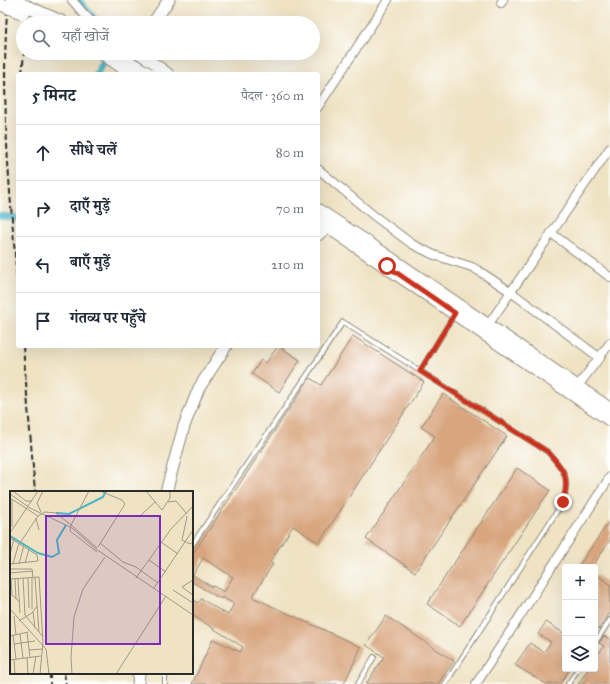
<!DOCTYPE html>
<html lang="hi">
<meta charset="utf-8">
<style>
body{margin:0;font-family:"IM FELL Great Primer","Noto Serif Devanagari",serif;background:#f6f6f7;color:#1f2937}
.controls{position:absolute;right:12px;bottom:12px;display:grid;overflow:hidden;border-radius:4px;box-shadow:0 4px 16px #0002}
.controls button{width:36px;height:36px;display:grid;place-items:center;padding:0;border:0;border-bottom:1px solid #e0e1e3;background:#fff;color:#1f2937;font:20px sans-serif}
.stop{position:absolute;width:12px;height:12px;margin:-9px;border:3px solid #c8321e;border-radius:50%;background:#fff}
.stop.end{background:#c8321e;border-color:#fff;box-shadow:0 1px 4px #0008}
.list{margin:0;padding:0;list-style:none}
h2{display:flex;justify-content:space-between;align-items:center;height:52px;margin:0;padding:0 16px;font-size:17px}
h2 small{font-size:13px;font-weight:400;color:#747a83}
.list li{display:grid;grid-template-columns:26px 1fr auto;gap:12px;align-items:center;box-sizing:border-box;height:56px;padding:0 16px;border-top:1px solid #e0e1e3}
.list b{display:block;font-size:15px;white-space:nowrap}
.list em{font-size:13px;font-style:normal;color:#747a83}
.icon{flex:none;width:22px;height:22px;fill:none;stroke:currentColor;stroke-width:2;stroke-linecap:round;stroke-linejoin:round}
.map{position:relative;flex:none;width:610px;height:684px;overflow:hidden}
.search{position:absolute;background:#fff;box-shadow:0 4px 16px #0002;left:16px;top:16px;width:304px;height:44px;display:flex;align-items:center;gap:10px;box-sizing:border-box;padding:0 14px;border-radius:22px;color:#747a83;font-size:15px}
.panel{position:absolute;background:#fff;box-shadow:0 4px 16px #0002;left:16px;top:72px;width:304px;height:276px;border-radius:4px}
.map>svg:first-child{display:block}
</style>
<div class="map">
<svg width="610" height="684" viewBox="0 0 610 684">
<rect width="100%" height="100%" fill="#fff"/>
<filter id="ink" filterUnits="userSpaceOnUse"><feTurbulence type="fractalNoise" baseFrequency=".025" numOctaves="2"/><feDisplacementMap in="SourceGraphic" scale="8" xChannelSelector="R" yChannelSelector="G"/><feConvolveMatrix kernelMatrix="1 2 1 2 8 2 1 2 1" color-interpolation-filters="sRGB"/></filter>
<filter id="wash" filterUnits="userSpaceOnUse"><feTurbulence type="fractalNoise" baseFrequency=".012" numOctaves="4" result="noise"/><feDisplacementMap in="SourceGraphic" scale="16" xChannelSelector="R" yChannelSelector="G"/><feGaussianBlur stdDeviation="0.9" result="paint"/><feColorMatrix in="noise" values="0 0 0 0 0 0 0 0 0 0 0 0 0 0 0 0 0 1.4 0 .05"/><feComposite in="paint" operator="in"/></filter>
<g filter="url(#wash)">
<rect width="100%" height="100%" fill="#efe3c4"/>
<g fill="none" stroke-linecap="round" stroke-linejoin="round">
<path stroke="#49b4c6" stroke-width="7" d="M78,0L98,23
M96,74L102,65L106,53
M0,216L18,218"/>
</g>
<g id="blocks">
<path fill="#d8a57e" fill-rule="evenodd" d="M353,336L424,382L319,543L293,526L270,562L273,564L252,597L361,647L344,684H192L213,639L240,652L243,647L192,615V599L198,603L201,599L228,615L234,604L222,597L221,599L192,582V555L310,378L321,385ZM203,558L233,577L224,592L213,586L212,587L193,575Z
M278,346L300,360L279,392L252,374L261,360L266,363Z
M443,394L507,436L415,572L366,539L435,436L421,427Z
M517,468L550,490L460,626L427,604Z
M610,520V540L592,567H578Z
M595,574L610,584V613L599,629L595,626Z
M386,616L454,661L438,684H366L384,657L366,645Z
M546,622L565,634V669H570L560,684H546L515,665L530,643L544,652L551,642L538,634Z
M604,636L610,639V684H578L588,669H595V659L604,646L599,643Z"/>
</g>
</g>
<g filter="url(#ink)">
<use href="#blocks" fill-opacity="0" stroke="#8d8778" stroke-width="1"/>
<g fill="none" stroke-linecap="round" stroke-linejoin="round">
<g stroke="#8d8778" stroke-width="6">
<path id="lane" d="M420,371L454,315
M192,545L343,322L548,452C565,471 570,477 563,502L445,684
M595,643L610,620
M165,684V673
M358,684L374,657
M568,684L578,669"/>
</g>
<g stroke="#8d8778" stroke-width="10">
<path id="street" d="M72,0L83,13L93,23
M501,3L503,0
M318,107L388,0
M318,169L373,215L412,244L434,255L472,267L479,271L511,292L600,358
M551,233L610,277
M486,328L610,148
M578,386L610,343
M476,684L610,477"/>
</g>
<g stroke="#8d8778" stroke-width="13">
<path id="secondary" d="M153,23L169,0
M139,53L168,74
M318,235L327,227
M166,492L184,426L199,388L226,346
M138,684L139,673"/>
</g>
<g stroke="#8d8778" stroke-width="14">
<path id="primary" d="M318,210L361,238L610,409
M318,220L610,420"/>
</g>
<use href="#lane" stroke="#fff" stroke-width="4"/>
<use href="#street" stroke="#fff" stroke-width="8"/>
<use href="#secondary" stroke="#fff" stroke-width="11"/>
<use href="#primary" stroke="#fff" stroke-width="12"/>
<path stroke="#2b2b2b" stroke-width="2" stroke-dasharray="6 3" stroke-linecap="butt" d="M8,0C0,94 10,195 18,289
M27,23L30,0
M22,74L24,53
M23,346L35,492
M50,673V684
M64,673L66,684"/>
<g stroke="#8d8778" stroke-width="14" stroke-linecap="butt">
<path id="primary-bridge" d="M12,0L64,23
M0,4L22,13
M102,53L132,74
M114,53L149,74"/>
</g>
<use href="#primary-bridge" stroke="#fff" stroke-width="12"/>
</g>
</g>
<g fill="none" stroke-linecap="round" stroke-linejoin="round" filter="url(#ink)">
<path stroke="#c8321e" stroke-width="5" d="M387,266L455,313L420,371L548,452C565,471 570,477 563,502"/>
</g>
<g transform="translate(10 491)">
<rect width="183" height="183" fill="#efe3c4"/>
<path fill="none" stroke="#49b4c6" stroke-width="2" d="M46,22L59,23L93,6L96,0M0,45L28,62L42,66L49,62L47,49L56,34"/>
<path fill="none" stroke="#a19987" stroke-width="1" d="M3,0L16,10H22M136,0L152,19L160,7V0M0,3L20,17L62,37L86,58L183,124M0,7L28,25L35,21L46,22L61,34L79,0M158,11L166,10L177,23M31,21L27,12L33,0M130,25L145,11M176,25L177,26L172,49L180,53L183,51M26,27L29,39M2,36V9M0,42L28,0M0,47L27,64L28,70L0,73M151,51L168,63M90,52L113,71L126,76L148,92M88,56L115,13L112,9L90,0M87,61L60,40L61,34L87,57M0,63L4,48M139,69L156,81M15,72L19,58M3,73L8,55L28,25M9,73L14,54M0,78H22L23,87M0,82L23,80M13,87L15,124L33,146M18,87L19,117M22,87V118M25,87L29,141M126,87L161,38L183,15M0,88L29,86L33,151L30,183M1,88L2,104L10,111M5,88L6,108M8,88L10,122M183,89L172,96L183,104M144,97L183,39M163,99L183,112M0,118L36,158L39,183M23,121L25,137M4,125L6,144M9,130L22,122L27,115M17,141L20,166M10,143L13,167M3,144L6,168M0,145L18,141M4,153L25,150M19,159L32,158M17,167L18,183M4,168L5,183M0,169L31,165M23,183L26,165M62,183L61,166L64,126L73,98L95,66M106,183L156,105"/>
<path fill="#7b2cbf" fill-opacity="0.15" stroke="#7b2cbf" stroke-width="2" d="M36,25H150V153H36Z"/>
<rect width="183" height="183" fill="none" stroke="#2b2b2b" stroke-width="2"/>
</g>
</svg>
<div class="controls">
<button>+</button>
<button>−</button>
<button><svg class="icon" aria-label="layers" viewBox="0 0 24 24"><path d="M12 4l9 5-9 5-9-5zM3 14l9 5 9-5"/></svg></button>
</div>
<div class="stop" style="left:387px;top:266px"></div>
<div class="stop end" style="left:563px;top:502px"></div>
<div class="search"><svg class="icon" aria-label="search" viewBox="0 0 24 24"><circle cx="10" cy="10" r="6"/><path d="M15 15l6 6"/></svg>यहाँ खोजें</div>
<section class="panel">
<h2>5 मिनट<small>पैदल · 360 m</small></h2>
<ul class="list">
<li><svg class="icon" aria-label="ahead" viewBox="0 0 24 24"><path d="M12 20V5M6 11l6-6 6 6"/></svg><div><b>सीधे चलें</b></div><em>80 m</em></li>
<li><svg class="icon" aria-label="right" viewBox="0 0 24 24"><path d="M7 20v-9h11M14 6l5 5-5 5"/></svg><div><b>दाएँ मुड़ें</b></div><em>70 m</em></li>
<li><svg class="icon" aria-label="left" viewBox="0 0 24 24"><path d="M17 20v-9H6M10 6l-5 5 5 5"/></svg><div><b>बाएँ मुड़ें</b></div><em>210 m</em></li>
<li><svg class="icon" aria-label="arrive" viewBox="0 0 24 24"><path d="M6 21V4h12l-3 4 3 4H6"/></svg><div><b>गंतव्य पर पहुँचे</b></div></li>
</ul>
</section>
</div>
